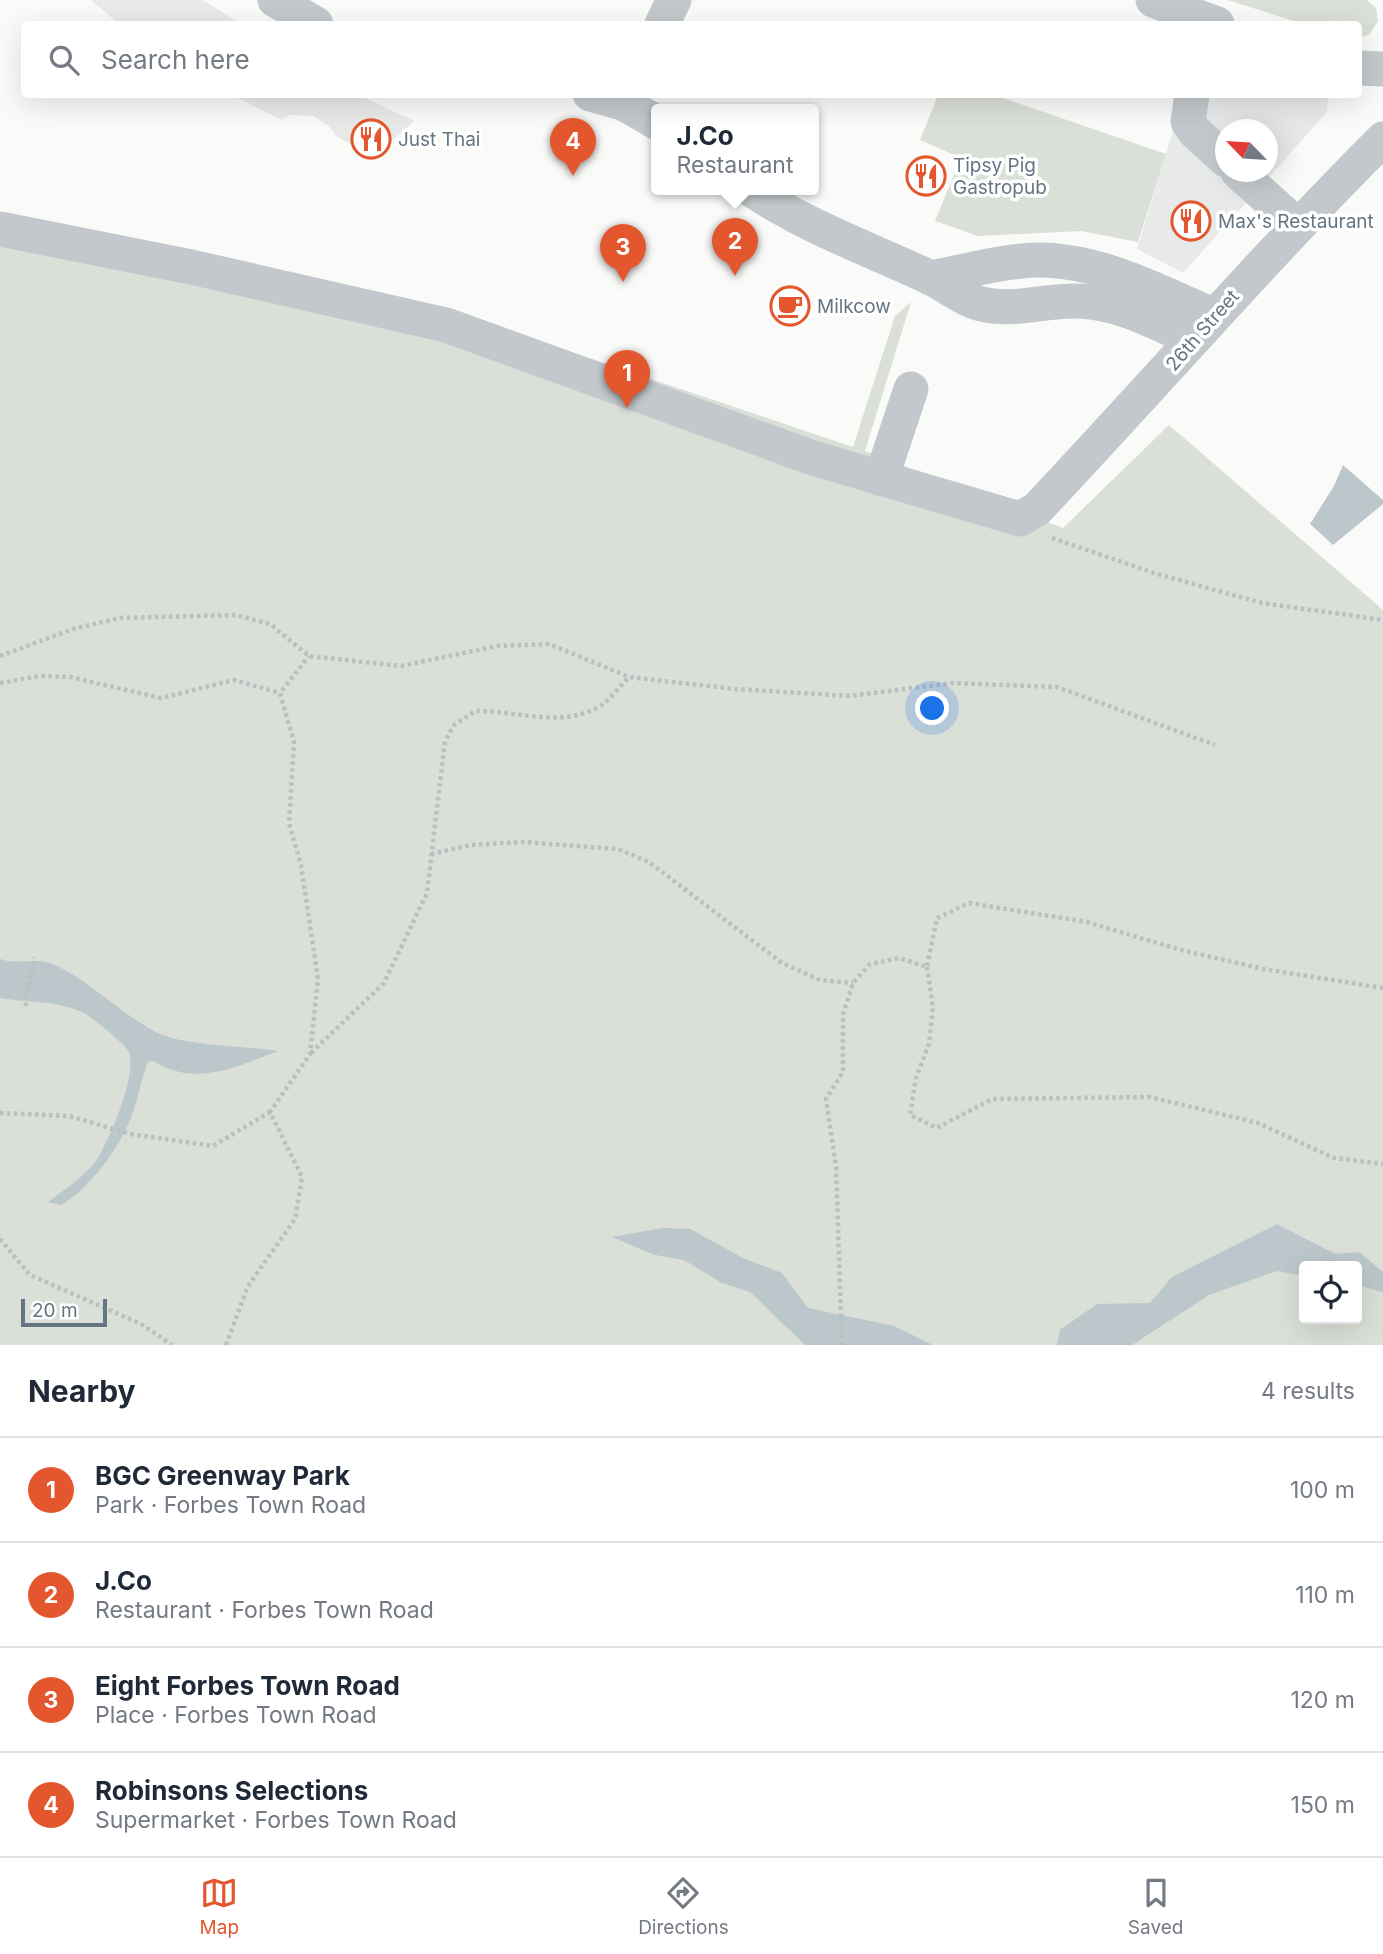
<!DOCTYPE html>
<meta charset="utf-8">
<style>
body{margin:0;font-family:Inter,sans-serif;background:#f2f2f3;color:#1f2937}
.controls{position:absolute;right:21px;bottom:21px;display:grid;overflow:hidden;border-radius:7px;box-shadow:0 7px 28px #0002}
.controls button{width:63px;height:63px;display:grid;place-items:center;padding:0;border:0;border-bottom:2px solid #e0e1e3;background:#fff;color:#1f2937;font:35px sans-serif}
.compass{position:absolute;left:1215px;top:119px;width:63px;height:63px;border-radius:50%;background:#fff;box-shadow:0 7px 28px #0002;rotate:295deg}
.scale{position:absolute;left:21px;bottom:18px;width:86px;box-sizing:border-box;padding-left:7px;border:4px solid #657683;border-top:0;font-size:19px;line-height:24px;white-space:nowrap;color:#657683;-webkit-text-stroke:5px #fff;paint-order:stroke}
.you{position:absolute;left:933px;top:709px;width:24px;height:24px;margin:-18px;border:5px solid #fff;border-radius:50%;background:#1a73e8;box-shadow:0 0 0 10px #1a73e833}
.badge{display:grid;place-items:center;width:46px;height:46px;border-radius:50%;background:#e4572e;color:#fff;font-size:23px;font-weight:700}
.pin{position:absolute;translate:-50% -58px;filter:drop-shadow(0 2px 4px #0008)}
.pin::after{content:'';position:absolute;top:37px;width:24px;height:21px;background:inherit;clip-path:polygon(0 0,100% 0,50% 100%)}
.popup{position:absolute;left:651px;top:104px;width:168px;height:91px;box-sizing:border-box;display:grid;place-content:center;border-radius:7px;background:#fff;filter:drop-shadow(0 2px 5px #0005);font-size:23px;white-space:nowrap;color:#747a83}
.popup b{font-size:26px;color:#1f2937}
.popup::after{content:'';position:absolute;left:50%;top:100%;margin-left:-14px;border:14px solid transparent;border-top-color:#fff}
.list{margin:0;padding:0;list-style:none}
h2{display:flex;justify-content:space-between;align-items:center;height:91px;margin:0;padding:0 28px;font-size:30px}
h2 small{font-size:23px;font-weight:400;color:#747a83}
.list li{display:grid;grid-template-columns:46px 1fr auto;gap:21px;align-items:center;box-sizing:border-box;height:105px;padding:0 28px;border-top:2px solid #e0e1e3}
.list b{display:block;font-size:26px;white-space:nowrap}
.list p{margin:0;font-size:23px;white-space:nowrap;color:#747a83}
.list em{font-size:23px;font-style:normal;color:#747a83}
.icon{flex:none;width:38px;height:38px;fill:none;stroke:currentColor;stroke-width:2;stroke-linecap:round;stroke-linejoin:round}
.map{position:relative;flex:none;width:1383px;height:1345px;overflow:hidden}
.search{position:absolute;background:#fff;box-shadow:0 7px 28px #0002;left:21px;right:21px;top:21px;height:77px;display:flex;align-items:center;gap:18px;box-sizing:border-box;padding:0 24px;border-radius:7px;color:#747a83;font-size:26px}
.sheet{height:511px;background:#fff}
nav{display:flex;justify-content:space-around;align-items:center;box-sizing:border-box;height:98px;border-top:2px solid #e0e1e3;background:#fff;font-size:19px;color:#747a83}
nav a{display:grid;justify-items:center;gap:4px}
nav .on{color:#e4572e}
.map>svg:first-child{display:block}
</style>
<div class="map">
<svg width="1383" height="1345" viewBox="0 0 1383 1345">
<rect width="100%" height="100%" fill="#fafaf8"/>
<path fill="#e8e9e9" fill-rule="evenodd" d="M91,0H203L241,24H119Z
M232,95H359L414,121L374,157L336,136L330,127L313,116L289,115L282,120Z
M1184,95H1328L1327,112L1183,273L1137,249ZM1226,130H1268V172H1226Z"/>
<path fill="#dadfd7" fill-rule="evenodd" d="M1228,0H1367L1376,8L1378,21L1369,35L1359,37L1358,24H1303Z
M938,95H994L1166,154L1138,242L1082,231L978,236L935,221L961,158L920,140Z
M0,233L449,311L853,447L895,316L911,302L865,451L1063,528L1169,425L1383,610V1345H0ZM1304,1266H1357V1319H1304Z"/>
<path fill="#bbc7cb" d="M1343,465L1383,500V504L1333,545L1310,524L1334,486Z
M0,959C17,965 37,957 53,964C91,981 119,1013 156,1032C182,1046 247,1046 278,1051C238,1066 195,1088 154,1061L148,1062C140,1081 138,1102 130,1120C117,1151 90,1188 61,1205L48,1202C65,1189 85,1177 97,1159C110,1139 137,1075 129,1052C126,1045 93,1018 84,1013C57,1000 28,1003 0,998Z
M1277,1224L1335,1254L1359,1252L1383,1272V1292L1357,1285V1266H1304V1276L1277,1271L1209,1295L1132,1345H1057L1060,1330L1097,1304L1150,1303L1172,1277Z
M662,1228L690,1229L743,1258L782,1273L808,1308L894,1326L933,1345H805L750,1292L722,1283L684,1260L655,1255L612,1237Z"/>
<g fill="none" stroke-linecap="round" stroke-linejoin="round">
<path stroke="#bbbfc2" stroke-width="4.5" stroke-dasharray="3.5 3.5" stroke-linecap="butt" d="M1052,538L1154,573L1262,603L1383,620
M0,656L73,629L120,618L236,615L270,624L309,656L401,666L497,646L549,644L629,677L735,689L850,696L952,683L1057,687L1215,745
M0,683L40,676L70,677L161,698L234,680L280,693
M431,854L471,845L523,842L618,849L649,862L782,963L820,980L853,983
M927,967L933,1008L929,1044L916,1078L910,1115L937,1128L992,1099L1150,1097L1258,1123L1334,1158L1383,1164
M26,1006C26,988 32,975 34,957
M311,1053L384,983L427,893L445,741L454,725L475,711C516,710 565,730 603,704C612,697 621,685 629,677
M0,1113L69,1116L130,1134L213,1146L270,1112
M0,1239L30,1275L141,1324L172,1345
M226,1345L248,1286L295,1219L302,1177L270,1112L310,1054L318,979L301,865L289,823L294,742L280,693L309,656
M842,1345L836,1167L826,1099L843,1072V1014L853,983L870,964L899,958L927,967L937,918L969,903L1087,922L1181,950L1263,969L1383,988"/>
<path stroke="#c3c8cc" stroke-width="35" d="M275,0L316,24
M1153,0L1217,24
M662,24L674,0
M1358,68L1383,69
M590,94L625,104L656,122
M1192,94L1188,122L1195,132L1226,160
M1238,172L1297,225
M752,190C807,227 869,249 929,277C948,286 964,301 986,305C1015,311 1047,300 1077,301C1119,302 1155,322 1192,339
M0,229L191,267L446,325L813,458L1020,519L1037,509C1153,386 1263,259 1383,139
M930,278C964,272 1001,261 1036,260C1098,259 1157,291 1213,315
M881,479L911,389"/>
</g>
<defs>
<g id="restaurant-ring" transform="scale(2.0125)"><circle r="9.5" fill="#fff" stroke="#e4572e" stroke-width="1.5"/><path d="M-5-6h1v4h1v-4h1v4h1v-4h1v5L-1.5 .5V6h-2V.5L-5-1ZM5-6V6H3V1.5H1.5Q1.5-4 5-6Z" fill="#e4572e"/></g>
<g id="cafe-ring" transform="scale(2.0125)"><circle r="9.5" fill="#fff" stroke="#e4572e" stroke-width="1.5"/><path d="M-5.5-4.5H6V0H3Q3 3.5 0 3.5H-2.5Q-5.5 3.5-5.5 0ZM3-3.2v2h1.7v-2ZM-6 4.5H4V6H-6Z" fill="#e4572e"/></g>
</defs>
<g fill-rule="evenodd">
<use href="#restaurant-ring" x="371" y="139"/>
<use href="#restaurant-ring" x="926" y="176"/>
<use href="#restaurant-ring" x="1191" y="221"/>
<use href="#cafe-ring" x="790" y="306"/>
</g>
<g text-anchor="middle" stroke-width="7" stroke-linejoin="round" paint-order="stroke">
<g font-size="19" fill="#657683" stroke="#fff" text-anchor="start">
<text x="398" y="146">Just Thai</text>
<text x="953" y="172">Tipsy Pig<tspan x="953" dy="22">Gastropub</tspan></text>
<text x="1218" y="228">Max's Restaurant</text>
<text x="817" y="313">Milkcow</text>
</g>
<g font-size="19" fill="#657683" stroke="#fff">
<text transform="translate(1202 330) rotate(-49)" y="7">26th Street</text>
</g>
</g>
</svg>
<div class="controls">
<button><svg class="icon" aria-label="locate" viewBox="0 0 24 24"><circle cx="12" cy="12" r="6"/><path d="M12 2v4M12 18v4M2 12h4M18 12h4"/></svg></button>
</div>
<svg class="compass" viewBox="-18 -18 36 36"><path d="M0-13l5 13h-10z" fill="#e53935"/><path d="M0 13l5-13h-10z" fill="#747a83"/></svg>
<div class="scale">20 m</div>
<div class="you"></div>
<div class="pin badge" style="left:627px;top:408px">1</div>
<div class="pin badge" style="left:735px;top:276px">2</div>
<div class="popup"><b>J.Co</b>Restaurant</div>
<div class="pin badge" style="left:623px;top:282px">3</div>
<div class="pin badge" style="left:573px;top:176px">4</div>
<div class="search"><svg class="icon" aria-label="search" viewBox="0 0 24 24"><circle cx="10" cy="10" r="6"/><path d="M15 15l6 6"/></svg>Search here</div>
</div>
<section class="sheet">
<h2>Nearby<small>4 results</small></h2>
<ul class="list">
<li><span class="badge">1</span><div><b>BGC Greenway Park</b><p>Park · Forbes Town Road</p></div><em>100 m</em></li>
<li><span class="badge">2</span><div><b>J.Co</b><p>Restaurant · Forbes Town Road</p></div><em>110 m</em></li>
<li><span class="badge">3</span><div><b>Eight Forbes Town Road</b><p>Place · Forbes Town Road</p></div><em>120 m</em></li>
<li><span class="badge">4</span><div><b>Robinsons Selections</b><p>Supermarket · Forbes Town Road</p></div><em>150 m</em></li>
</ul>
</section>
<nav>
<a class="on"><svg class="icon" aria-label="map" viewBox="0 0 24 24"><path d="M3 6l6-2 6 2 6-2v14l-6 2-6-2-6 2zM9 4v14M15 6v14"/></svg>Map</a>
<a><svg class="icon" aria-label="directions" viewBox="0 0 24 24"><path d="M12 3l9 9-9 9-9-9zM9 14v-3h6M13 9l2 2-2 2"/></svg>Directions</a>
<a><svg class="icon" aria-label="saved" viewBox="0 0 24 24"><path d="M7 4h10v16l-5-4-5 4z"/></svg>Saved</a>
</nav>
